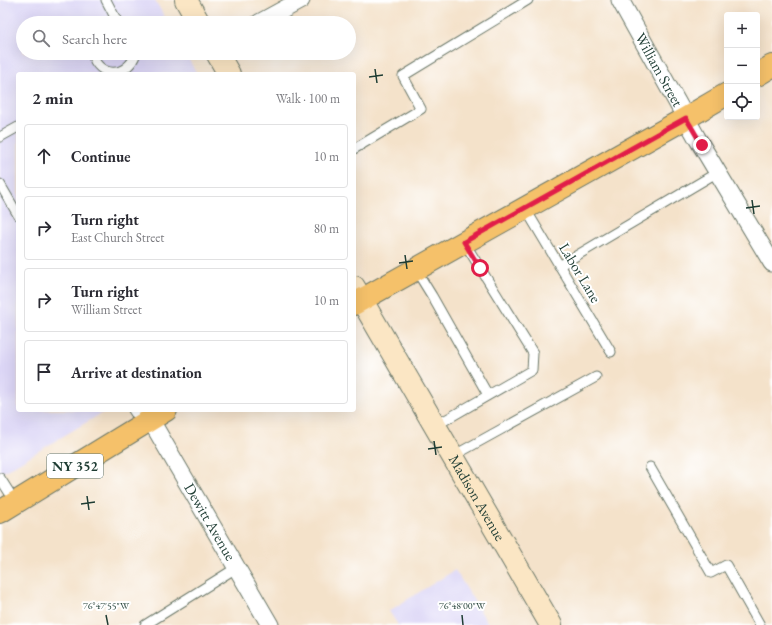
<!DOCTYPE html>
<meta charset="utf-8">
<style>
body{margin:0;font-family:"EB Garamond",serif;background:#f7f7f7;color:#2b2b33}
.controls{position:absolute;right:12px;top:12px;display:grid;overflow:hidden;border-radius:4px;box-shadow:0 4px 16px #0002}
.controls button{width:36px;height:36px;display:grid;place-items:center;padding:0;border:0;border-bottom:1px solid #e1e1e2;background:#fff;color:#2b2b33;font:20px sans-serif}
.stop{position:absolute;width:12px;height:12px;margin:-9px;border:3px solid #e11d48;border-radius:50%;background:#fff}
.stop.end{background:#e11d48;border-color:#fff;box-shadow:0 1px 4px #0008}
.list{margin:0;padding:0;list-style:none}
h2{display:flex;justify-content:space-between;align-items:center;height:52px;margin:0;padding:0 16px;font-size:17px}
h2 small{font-size:13px;font-weight:400;color:#7c7c81}
.list li{display:grid;grid-template-columns:26px 1fr auto;gap:12px;align-items:center;box-sizing:border-box;height:64px;margin:0 8px 8px;padding:0 8px;border:1px solid #e1e1e2;border-radius:4px}
.list b{display:block;font-size:15px;white-space:nowrap}
.list p{margin:0;font-size:13px;white-space:nowrap;color:#7c7c81}
.list em{font-size:13px;font-style:normal;color:#7c7c81}
.icon{flex:none;width:22px;height:22px;fill:none;stroke:currentColor;stroke-width:2;stroke-linecap:round;stroke-linejoin:round}
.map{position:relative;flex:none;width:772px;height:625px;overflow:hidden}
.search{position:absolute;background:#fff;box-shadow:0 4px 16px #0002;left:16px;top:16px;width:340px;height:44px;display:flex;align-items:center;gap:10px;box-sizing:border-box;padding:0 14px;border-radius:22px;color:#7c7c81;font-size:15px}
.panel{position:absolute;background:#fff;box-shadow:0 4px 16px #0002;left:16px;top:72px;width:340px;height:340px;border-radius:4px}
.map>svg:first-child{display:block}
</style>
<div class="map">
<svg width="772" height="625" viewBox="0 0 772 625">
<rect width="100%" height="100%" fill="#fff"/>
<filter id="ink" filterUnits="userSpaceOnUse"><feTurbulence type="fractalNoise" baseFrequency=".025" numOctaves="2"/><feDisplacementMap in="SourceGraphic" scale="8" xChannelSelector="R" yChannelSelector="G"/><feConvolveMatrix kernelMatrix="1 2 1 2 8 2 1 2 1" color-interpolation-filters="sRGB"/></filter>
<filter id="wash" filterUnits="userSpaceOnUse"><feTurbulence type="fractalNoise" baseFrequency=".012" numOctaves="4" result="noise"/><feDisplacementMap in="SourceGraphic" scale="16" xChannelSelector="R" yChannelSelector="G"/><feGaussianBlur stdDeviation="0.9" result="paint"/><feColorMatrix in="noise" values="0 0 0 0 0 0 0 0 0 0 0 0 0 0 0 0 0 1.4 0 .05"/><feComposite in="paint" operator="in"/></filter>
<g filter="url(#wash)">
<rect width="100%" height="100%" fill="#f4e2ca"/>
<path fill="#dcd6f6" d="M0,0H155L168,23H23V53H185L197,74H18V410H107L0,474Z
M455,570L489,625H398L389,611Z"/>
</g>
<g filter="url(#ink)">
<g fill="none" stroke-linecap="round" stroke-linejoin="round">
<g stroke="#6a7768" stroke-width="11">
<path id="service" d="M106,0L118,23
M92,53C98,79 128,78 136,53
M0,137L18,127
M354,149L421,109L403,76L528,0
M0,184L18,215
M525,208L611,352
M559,266L718,172
M416,270L432,296L488,395
M133,410L135,413L148,419
M435,426L532,370L533,353L464,242
M453,456L596,377
M650,467L711,573L726,565L760,625
M0,478L16,503
M145,625L236,568"/>
</g>
<g stroke="#6a7768" stroke-width="19">
<g id="minor">
<path id="s1" d="M620,0L697,138L772,263"/>
<path d="M259,23L301,0"/>
<path id="s2" d="M150,419L270,625"/>
</g>
</g>
<g stroke="#6a7768" stroke-width="24">
<g id="secondary">
<path d="M186,0L199,23"/>
<path d="M217,53L229,74"/>
<path id="s3" d="M354,287L551,625"/>
</g>
</g>
<g stroke="#6a7768" stroke-width="24">
<path id="primary" d="M757,75L772,66
M354,304L686,118L727,94
M0,512L166,410"/>
</g>
<use href="#service" stroke="#fff" stroke-width="9"/>
<use href="#minor" stroke="#fff" stroke-width="17"/>
<use href="#secondary" stroke="#fbe6c4" stroke-width="22"/>
<use href="#primary" stroke="#f5c16b" stroke-width="22"/>
</g>
</g>
<g fill="none" stroke-linecap="round" stroke-linejoin="round" filter="url(#ink)">
<path stroke="#e11d48" stroke-width="5" d="M480,268L464,242L666,129L686,118L702,145"/>
</g>
<path fill="none" stroke="#1f3d34" stroke-width="1.5" d="M375,69L377,83M369,77L383,75M752,200L754,214M746,208L760,206M405,255L407,269M399,263L413,261M434,441L436,455M428,449L442,447M87,496L89,510M81,504L95,502M106,615L108,625M462,615L463,625"/>
<g text-anchor="middle" stroke-width="4" stroke-linejoin="round" paint-order="stroke">
<rect fill="#fff" stroke="#627771" stroke-width="1" x="47" y="454" width="56" height="24" rx="3"/>
<g font-size="14" font-weight="bold" fill="#1f3d34">
<text x="75" y="471">NY 352</text>
</g>
<g font-size="15" fill="#1f3d34" stroke="#fff">
<text dy="5" stroke="none"><textPath href="#s1" startOffset="80">William Street</textPath></text>
<text transform="translate(580 273) rotate(59)" y="5">Labor Lane</text>
<text dy="5" stroke="none"><textPath href="#s3" startOffset="244">Madison Avenue</textPath></text>
<text dy="5" stroke="none"><textPath href="#s2" startOffset="119">Dewitt Avenue</textPath></text>
</g>
</g>
<g font-size="10" text-anchor="middle" fill="#1f3d34" stroke="#fff" stroke-width="4" stroke-linejoin="round" paint-order="stroke">
<text x="106" y="609">76°47'55"W</text>
<text x="462" y="609">76°48'00"W</text>
</g>
</svg>
<div class="controls">
<button>+</button>
<button>−</button>
<button><svg class="icon" aria-label="locate" viewBox="0 0 24 24"><circle cx="12" cy="12" r="6"/><path d="M12 2v4M12 18v4M2 12h4M18 12h4"/></svg></button>
</div>
<div class="stop" style="left:480px;top:268px"></div>
<div class="stop end" style="left:702px;top:145px"></div>
<div class="search"><svg class="icon" aria-label="search" viewBox="0 0 24 24"><circle cx="10" cy="10" r="6"/><path d="M15 15l6 6"/></svg>Search here</div>
<section class="panel">
<h2>2 min<small>Walk · 100 m</small></h2>
<ul class="list">
<li><svg class="icon" aria-label="ahead" viewBox="0 0 24 24"><path d="M12 20V5M6 11l6-6 6 6"/></svg><div><b>Continue</b></div><em>10 m</em></li>
<li><svg class="icon" aria-label="right" viewBox="0 0 24 24"><path d="M7 20v-9h11M14 6l5 5-5 5"/></svg><div><b>Turn right</b><p>East Church Street</p></div><em>80 m</em></li>
<li><svg class="icon" aria-label="right" viewBox="0 0 24 24"><path d="M7 20v-9h11M14 6l5 5-5 5"/></svg><div><b>Turn right</b><p>William Street</p></div><em>10 m</em></li>
<li><svg class="icon" aria-label="arrive" viewBox="0 0 24 24"><path d="M6 21V4h12l-3 4 3 4H6"/></svg><div><b>Arrive at destination</b></div></li>
</ul>
</section>
</div>
